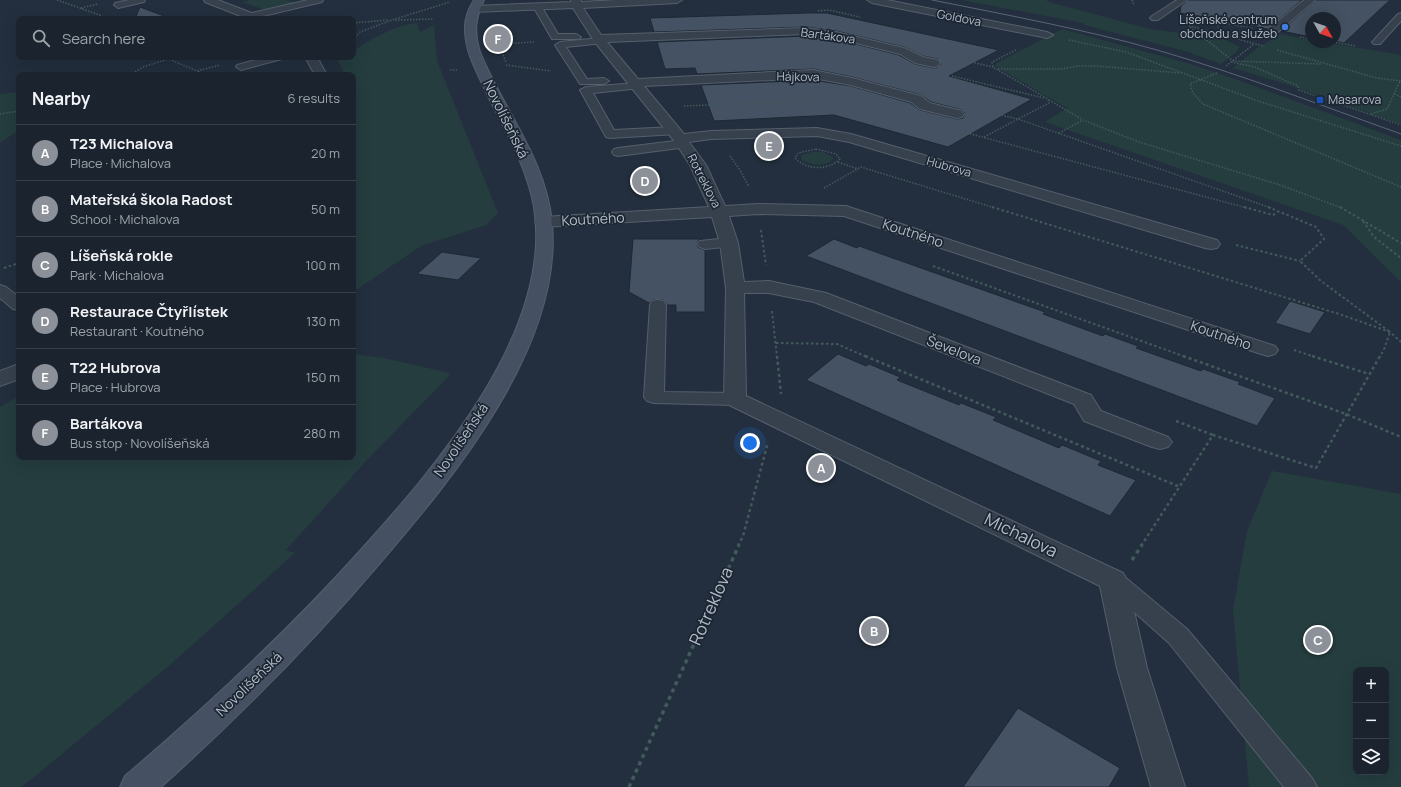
<!DOCTYPE html>
<meta charset="utf-8">
<style>
body{margin:0;font-family:Manrope,sans-serif;background:#272f3a;color:#f1f3f6}
.controls{position:absolute;right:12px;bottom:12px;display:grid;overflow:hidden;border-radius:8px;box-shadow:0 4px 16px #0002}
.controls button{width:36px;height:36px;display:grid;place-items:center;padding:0;border:0;border-bottom:1px solid #38404a;background:#1a232e;color:#f1f3f6;font:20px sans-serif}
.compass{position:absolute;left:1305px;top:12px;width:36px;height:36px;border-radius:50%;background:#1a232e;box-shadow:0 4px 16px #0002;rotate:130deg}
.you{position:absolute;left:750px;top:443px;width:14px;height:14px;margin:-10px;border:3px solid #fff;border-radius:50%;background:#1a73e8;box-shadow:0 0 0 6px #1a73e833}
.badge{display:grid;place-items:center;width:26px;height:26px;border-radius:50%;background:#8c9099;color:#fff;font-size:13px;font-weight:700}
.pin{position:absolute;translate:-50% -50%;border:2px solid #fff;box-shadow:0 1px 4px #0006}
.list{margin:0;padding:0;list-style:none}
h2{display:flex;justify-content:space-between;align-items:center;height:52px;margin:0;padding:0 16px;font-size:17px}
h2 small{font-size:13px;font-weight:400;color:#9fa4aa}
.list li{display:grid;grid-template-columns:26px 1fr auto;gap:12px;align-items:center;box-sizing:border-box;height:56px;padding:0 16px;border-top:1px solid #38404a}
.list b{display:block;font-size:15px;white-space:nowrap}
.list p{margin:0;font-size:13px;white-space:nowrap;color:#9fa4aa}
.list em{font-size:13px;font-style:normal;color:#9fa4aa}
.icon{flex:none;width:22px;height:22px;fill:none;stroke:currentColor;stroke-width:2;stroke-linecap:round;stroke-linejoin:round}
.map{position:relative;flex:none;width:1401px;height:787px;overflow:hidden}
.search{position:absolute;background:#1a232e;box-shadow:0 4px 16px #0002;left:16px;top:16px;width:340px;height:44px;display:flex;align-items:center;gap:10px;box-sizing:border-box;padding:0 14px;border-radius:8px;color:#9fa4aa;font-size:15px}
.panel{position:absolute;background:#1a232e;box-shadow:0 4px 16px #0002;left:16px;top:72px;width:340px;height:388px;border-radius:8px}
.map>svg:first-child{display:block}
</style>
<div class="map">
<svg width="1401" height="787" viewBox="0 0 1401 787">
<rect width="100%" height="100%" fill="#232f3e"/>
<path fill="#253d3f" fill-rule="evenodd" d="M250,0H286L297,3L265,10L242,2Z
M961,0H1046L1049,2L1150,29L1221,38L1240,47L1235,53L1221,64L1185,51L1084,25L1083,23Z
M417,23L420,32L434,25L437,61L498,213L486,225L421,246L353,292V75H345L338,60L342,57H353V51C372,39 395,25 417,23Z
M1062,29L1191,64L1241,81L1401,140V282L1343,225L1045,122L1067,108L995,66L997,63Z
M1280,34L1311,40V42H1323L1401,55V124L1292,86L1233,68L1256,49Z
M19,92V130L0,143V94Z
M812,152H823L833,157V159C826,167 810,165 802,160L801,155Z
M353,354L384,358L450,373L447,378L368,459L286,550L295,553L171,664L28,782L21,787H0V407L19,396V457H353Z
M1272,471L1401,494V787H1249L1233,610L1247,531ZM1356,670H1386V772H1356Z"/>
<path fill="#445263" stroke="#1e2835" d="M1188,0H1302L1268,29L1180,13L1181,6Z
M1316,0H1390L1344,43L1335,41V18H1311V37L1281,31Z
M140,7L172,19H135Z
M807,13H827L999,50L949,76L1032,99L948,147L834,115L714,121L701,85L813,80L851,86L910,103L920,110L957,119L963,118L965,113L962,110L931,102L921,95L852,77L813,69L697,74L695,68L665,69L657,42L806,36L836,39L899,55L915,64L934,68L938,67L941,64L938,59L923,56L904,47L836,31L806,27L654,32L650,18Z
M633,239H703L699,240L696,244L699,248L705,250V312H676V305H667L664,300H652L649,303L629,292Z
M834,239L857,248L859,246L1045,312L1043,314L1103,336L1105,334L1138,346L1136,348L1201,371L1203,369L1240,382L1238,384L1275,398L1257,426L806,256Z
M442,252L481,258L458,280L417,274Z
M1290,301L1325,312L1310,334L1275,323Z
M838,354L866,366L869,364L900,377L897,380L959,405L961,403L996,417L993,420L1059,448L1062,445L1101,461L1098,465L1136,480L1110,516L806,380Z
M1018,708L1120,768L1109,787H963Z"/>
<g fill="none" stroke-linecap="round" stroke-linejoin="round">
<g stroke="#555f6c" stroke-width="2">
<path id="lane" d="M129,0H145L144,2L118,8L114,5L115,3Z
M308,0H323L322,2L251,19L246,16L248,14Z
M1177,0H1187L1158,20H1152L1150,18L1152,16Z
M538,5L541,6L558,34H576L581,37L579,39H552L534,8Z
M1401,13V21L1380,44H1374L1372,42L1374,40L1398,14Z
M600,38L603,39L605,41L603,43L566,47L587,79L604,78L609,81L604,84H580L555,45L560,42Z
M266,57H283L282,59L241,70L236,67L237,65Z
M637,83L641,84L642,86L641,88L593,93L614,130L673,127L677,128L679,131L677,134L610,138L606,137L580,90L586,87Z
M683,140L687,141L689,144L687,147L618,156L614,155L612,152L614,149L618,148Z
M729,238L734,240L737,243L734,246L705,249L700,247L697,244L700,241Z
M0,285L6,287L19,297V310L13,309L0,298Z
M658,300L664,301L666,305L664,392L735,393L742,395L745,399L742,403L735,405L654,403L647,401L644,397L650,305L652,301Z
M1113,571L1121,574L1187,629L1312,778L1317,787H1284L1169,643L1105,586L1101,580L1105,574Z"/>
</g>
<g stroke="#555f6c" stroke-width="2">
<path id="street" d="M204,0H218L262,17L263,19H248L205,2Z
M571,0H581V2L617,0H682L677,3L583,8L601,35L806,28L836,32L904,48L923,57L938,60L940,63L938,66L934,67L915,63L900,54L836,38L806,34L607,42L638,79L813,70L852,78L921,96L930,103L962,111L964,114L962,117L957,118L920,109L911,102L851,85L813,78L644,86L684,134L711,131L817,128L851,134L1217,240L1220,244L1217,248L1211,249L1205,248L849,142L817,136L711,139L689,142L706,165L725,206L758,204L846,206L852,208L1275,346L1278,350L1275,354L1268,356L1261,354L844,216L758,214L729,216L738,243L744,282L769,281L826,293L1091,395L1101,411L1168,437L1172,442L1168,447L1160,449L1152,447L1084,421L1074,404L814,302L769,293H744L746,396L1123,573L1127,580L1147,668L1185,787H1151L1117,668L1100,586L727,404L724,399L726,288L720,243L712,217L543,227L537,226L535,222L537,218L543,217L709,207L690,165L675,142L594,41L573,8L474,12L469,9L474,6L571,2Z
M867,0H887L1047,32L1053,35L1047,38L872,3Z
M1304,0H1315L1278,32H1270L1269,30L1270,28Z
M305,57H317L327,75H315Z
M19,364V379L0,386V371Z"/>
</g>
<g stroke="#555f6c" stroke-width="2">
<path id="secondary" d="M474,0H484C475,18 474,32 480,52C503,109 547,160 552,224C563,345 454,477 380,563C312,643 239,717 161,787H120L125,776C207,706 286,633 358,553C435,468 554,331 534,207C527,168 507,133 489,98C479,76 464,52 465,27C465,17 469,8 474,0Z"/>
</g>
<path stroke="#435a5c" stroke-width="1.5" stroke-dasharray="1.5 1.5" stroke-linecap="butt" d="M57,0L102,16
M1132,0L1134,5
M81,8L98,4
M818,11L829,10L860,17
M1193,18L1253,28
M395,20L434,19
M1216,22L1222,35
M353,23L388,20
M1183,24L1263,46
M504,27L498,39L506,63
M1190,27L1233,61L1321,64
M1300,37L1311,39
M353,39L360,32L392,20L450,2
M1069,40L1126,52L1258,101L1401,146
M1333,42L1356,46
M500,44L534,42
M1016,50L992,62L993,67L1048,99L1049,103L1018,119L1271,208
M1277,50L1377,78L1401,81
M164,57L197,71L220,65
M954,58L993,67
M1231,62L1255,67L1298,86L1299,90L1401,125
M506,65L551,71
M1226,66L1254,44
M998,69H1061L1078,66H1098L1180,73
M450,70H457
M198,71L207,75
M1217,73L1190,84L1193,93L1203,104L1401,187
M130,75L143,67L168,59
M952,76L1044,98
M1394,94L1401,97
M1049,100L1083,120L1139,142L1280,185L1342,208
M684,106L828,100
M978,110L1018,119
M0,114L19,111
M1371,114L1387,109L1400,81
M967,133L1247,208
M1059,133L1083,120
M984,137L1018,119
M816,149L836,154L840,159C828,171 806,170 795,158L798,153Z
M730,156L740,170L749,187
M838,162L858,169
M824,188L861,167L995,208"/>
<path stroke="#435a5c" stroke-width="2" stroke-dasharray="2.5 2.5" stroke-linecap="butt" d="M992,207L1339,314L1390,332L1401,342
M1244,207L1273,215L1279,211
M1268,207L1316,227L1324,239L1300,261L1321,281L1390,332L1385,347L1380,357
M1340,207L1401,243
M1363,221L1374,237L1401,258
M761,230L766,265
M1236,245L1300,261
M933,266L1186,357
M4,268L19,263
M772,311L777,357
M776,343L837,344L867,357
M1294,350L1315,357"/>
<path stroke="#435a5c" stroke-width="2.5" stroke-dasharray="3 3" stroke-linecap="butt" d="M777,356L781,394
M865,356L1180,487
M1183,356L1346,414L1401,437
M1312,356L1369,374
M1176,421L1213,435
M738,546L743,536L768,442
M1141,546L1213,435L1316,468L1380,356"/>
<path stroke="#435a5c" stroke-width="3.5" stroke-dasharray="4 4" stroke-linecap="butt" d="M1132,560L1142,545
M629,787L739,545"/>
<use href="#lane" fill="#37414e" fill-rule="evenodd"/>
<use href="#street" fill="#37414e" fill-rule="evenodd"/>
<use href="#secondary" fill="#455062" fill-rule="evenodd"/>
<path stroke="#596576" stroke-width="1" d="M932,0C1007,15 1083,29 1157,50C1240,74 1320,105 1401,134"/>
</g>
<circle fill="#3f7fe0" stroke="#1c2633" stroke-width="1.5" cx="1285" cy="27" r="4"/>
<rect fill="#1a4fb4" stroke="#1c2633" stroke-width="1.5" x="1316" y="96" width="8" height="8" rx="2"/>
<g text-anchor="middle" stroke-width="3.5" stroke-linejoin="round" paint-order="stroke">
<g font-size="12" fill="#b3bcc9" stroke="#1c2633">
<text transform="translate(959 18) rotate(11)" y="4">Goldova</text>
<text transform="translate(828 36) rotate(8)" y="4">Bartákova</text>
<text transform="translate(798 77) rotate(1)" y="4">Hájkova</text>
<text transform="translate(949 167) rotate(16)" y="4">Hubrova</text>
<text transform="translate(704 181) rotate(63)" y="4">Rotreklova</text>
</g>
<g font-size="12" fill="#b3bcc9" stroke="#1c2633" text-anchor="end">
<text x="1277" y="24">Líšeňské centrum<tspan x="1277" dy="14">obchodu a služeb</tspan></text>
<text x="1328" y="104" text-anchor="start">Masarova</text>
</g>
<g font-size="14" fill="#b3bcc9" stroke="#1c2633">
<text transform="translate(506 119) rotate(64)" y="5">Novolíšeňská</text>
<text transform="translate(593 219) rotate(-3)" y="5">Koutného</text>
<text transform="translate(913 233) rotate(18)" y="5">Koutného</text>
<text transform="translate(1221 335) rotate(19)" y="5">Koutného</text>
<text transform="translate(954 350) rotate(21)" y="5">Ševelova</text>
<text transform="translate(461 440) rotate(-56)" y="5">Novolíšeňská</text>
<text transform="translate(249 684) rotate(-44)" y="5">Novolíšeňská</text>
</g>
<g font-size="17" fill="#b3bcc9" stroke="#1c2633">
<text transform="translate(1021 535) rotate(26)" y="6">Michalova</text>
<text transform="translate(711 606) rotate(-66)" y="6">Rotreklova</text>
</g>
</g>
</svg>
<div class="controls">
<button>+</button>
<button>−</button>
<button><svg class="icon" aria-label="layers" viewBox="0 0 24 24"><path d="M12 4l9 5-9 5-9-5zM3 14l9 5 9-5"/></svg></button>
</div>
<svg class="compass" viewBox="-18 -18 36 36"><path d="M0-13l5 13h-10z" fill="#e53935"/><path d="M0 13l5-13h-10z" fill="#9fa4aa"/></svg>
<div class="you"></div>
<div class="pin badge" style="left:821px;top:468px">A</div>
<div class="pin badge" style="left:874px;top:631px">B</div>
<div class="pin badge" style="left:1318px;top:640px">C</div>
<div class="pin badge" style="left:645px;top:181px">D</div>
<div class="pin badge" style="left:769px;top:146px">E</div>
<div class="pin badge" style="left:498px;top:39px">F</div>
<div class="search"><svg class="icon" aria-label="search" viewBox="0 0 24 24"><circle cx="10" cy="10" r="6"/><path d="M15 15l6 6"/></svg>Search here</div>
<section class="panel">
<h2>Nearby<small>6 results</small></h2>
<ul class="list">
<li><span class="badge">A</span><div><b>T23 Michalova</b><p>Place · Michalova</p></div><em>20 m</em></li>
<li><span class="badge">B</span><div><b>Mateřská škola Radost</b><p>School · Michalova</p></div><em>50 m</em></li>
<li><span class="badge">C</span><div><b>Líšeňská rokle</b><p>Park · Michalova</p></div><em>100 m</em></li>
<li><span class="badge">D</span><div><b>Restaurace Čtyřlístek</b><p>Restaurant · Koutného</p></div><em>130 m</em></li>
<li><span class="badge">E</span><div><b>T22 Hubrova</b><p>Place · Hubrova</p></div><em>150 m</em></li>
<li><span class="badge">F</span><div><b>Bartákova</b><p>Bus stop · Novolíšeňská</p></div><em>280 m</em></li>
</ul>
</section>
</div>
